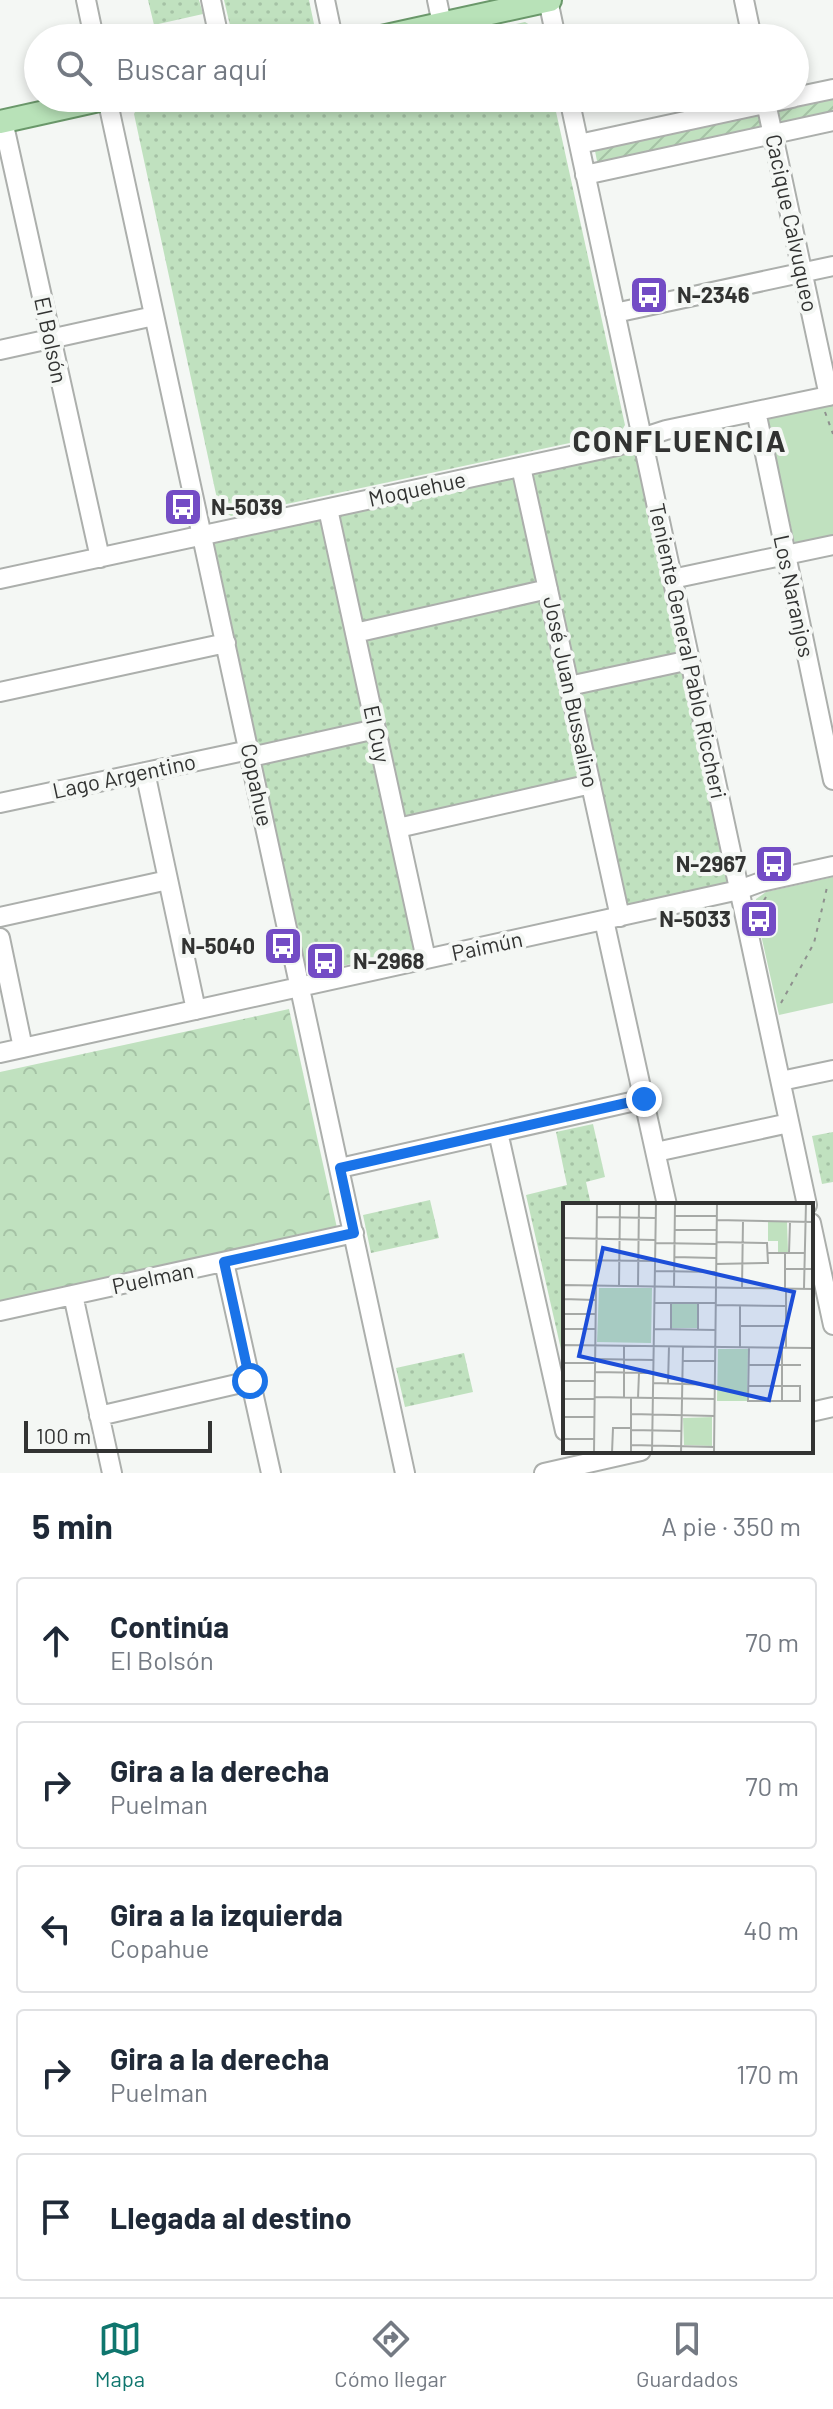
<!DOCTYPE html>
<html lang="es">
<meta charset="utf-8">
<style>
body{margin:0;font-family:Barlow,sans-serif;background:#f6f6f7;color:#1f2937}
.scale{position:absolute;left:24px;bottom:20px;width:188px;box-sizing:border-box;padding-left:8px;border:4px solid #323332;border-top:0;font-size:22px;line-height:28px;white-space:nowrap;color:#323332;-webkit-text-stroke:6px #f4f7f4;paint-order:stroke}
.stop{position:absolute;width:24px;height:24px;margin:-18px;border:6px solid #1a73e8;border-radius:50%;background:#fff}
.stop.end{background:#1a73e8;border-color:#fff;box-shadow:0 2px 8px #0008}
.list{margin:0;padding:0;list-style:none}
h2{display:flex;justify-content:space-between;align-items:center;height:104px;margin:0;padding:0 32px;font-size:34px}
h2 small{font-size:26px;font-weight:400;color:#747a83}
.list li{display:grid;grid-template-columns:52px 1fr auto;gap:24px;align-items:center;box-sizing:border-box;height:128px;margin:0 16px 16px;padding:0 16px;border:2px solid #e0e1e3;border-radius:8px}
.list b{display:block;font-size:30px;white-space:nowrap}
.list p{margin:0;font-size:26px;white-space:nowrap;color:#747a83}
.list em{font-size:26px;font-style:normal;color:#747a83}
.icon{flex:none;width:44px;height:44px;fill:none;stroke:currentColor;stroke-width:2;stroke-linecap:round;stroke-linejoin:round}
.map{position:relative;flex:none;width:833px;height:1473px;overflow:hidden}
.search{position:absolute;background:#fff;box-shadow:0 4px 12px #0003;left:24px;right:24px;top:24px;height:88px;display:flex;align-items:center;gap:20px;box-sizing:border-box;padding:0 28px;border-radius:44px;color:#747a83;font-size:30px}
.sheet{height:824px;background:#fff}
nav{display:flex;justify-content:space-around;align-items:center;box-sizing:border-box;height:112px;border-top:2px solid #e0e1e3;background:#fff;font-size:22px;color:#747a83}
nav a{display:grid;justify-items:center;gap:4px}
nav .on{color:#0f766e}
.map>svg:first-child{display:block}
</style>
<div class="map">
<svg width="833" height="1473" viewBox="0 0 833 1473">
<defs>
<pattern id="grass-dots" width="8" height="8" patternUnits="userSpaceOnUse" patternTransform="scale(2)"><rect width="8" height="8" fill="#c0e1bf"/><path d="M2 2h.1M6 6h.1" fill="none" stroke="#a5c2a5" stroke-width="1.8" stroke-linecap="round"/></pattern>
<pattern id="forest-crowns" width="20" height="18" patternUnits="userSpaceOnUse" patternTransform="scale(2)"><rect width="20" height="18" fill="#c0e1bf"/><path d="M2 6a3 3 0 1 1 6 0M12 15a3 3 0 1 1 6 0" fill="none" stroke="#a5c2a5"/></pattern>
<pattern id="garden-furrows" width="10" height="10" patternUnits="userSpaceOnUse" patternTransform="scale(2)"><rect width="10" height="10" fill="#c0e1bf"/><path d="M-1 1l2-2M0 10L10 0M9 11l2-2" fill="none" stroke="#a5c2a5"/></pattern>
</defs>
<rect width="100%" height="100%" fill="#f4f7f4"/>
<path fill="url(#grass-dots)" d="M148,0H199L203,14L154,25Z
M224,0H309L314,24L309,32L282,38H233Z
M525,22L538,30L539,38H452Z
M175,98H553L625,425L621,432L231,516L219,508L134,114L138,106Z
M635,448L680,656L575,679L529,471Z
M516,473L541,583L362,623L338,513Z
M323,517L368,725L257,749L212,541Z
M543,599L583,778L404,818L364,638Z
M683,667L728,883L623,906L577,689Z
M370,737L417,949L307,974L259,762Z
M593,1124L605,1177L586,1182L591,1205H565V1367L526,1195L567,1185L556,1132Z
M833,1132V1182L822,1184L812,1136Z
M430,1200L439,1238L371,1253L363,1215Z
M464,1353L473,1392L405,1407L396,1368Z"/>
<path fill="url(#forest-crowns)" d="M289,1009L337,1228L0,1302V1072Z"/>
<path fill="#c0e1bf" d="M833,399V536L795,544L765,416Z
M833,877V1003L779,1015L755,908L756,899L766,892Z"/>
<path fill="url(#garden-furrows)" d="M833,96V116L778,128L774,108Z
M758,112L762,132L598,166L594,146Z"/>
<g fill="none" stroke-linecap="round" stroke-linejoin="round">
<g stroke="#acafac" stroke-width="22">
<path id="minor" d="M86,0L94,38
M211,0L219,38
M325,0L333,38
M437,0L442,24
M548,0L556,38
M744,0L752,38
M795,97L833,89
M107,98L405,1473
M569,98L807,1205
M765,98L829,396
M3,121L100,558
M579,144L792,98
M585,175L833,121
M615,313L833,266
M0,350L154,316
M756,411L833,780
M521,467L620,917
M328,509L426,959
M0,579L617,446L666,430L833,395
M672,579L833,545
M355,633L548,589
M569,686L690,660
M0,692L226,643
M251,757L376,729
M145,772L196,1010
M0,803L249,750
M398,828L591,784
M0,917L168,880
M604,920L667,1205
M0,938L23,1048
M0,1053L739,890L761,882L833,866
M781,1081L833,1070
M498,1132L565,1431
M656,1152L789,1123
M340,1168L644,1099
M811,1223L833,1325
M224,1262L271,1473
M73,1295L112,1473
M0,1311L354,1233
M811,1412L833,1407
M99,1416L250,1381
M544,1473L641,1451"/>
</g>
<g stroke="#6a986a" stroke-width="26">
<path id="major" d="M377,38L550,0
M0,122L108,98"/>
</g>
<path stroke="#8e908e" stroke-width="2" stroke-dasharray="4 6" stroke-linecap="butt" d="M825,412L833,434
M759,909L766,897
M781,1003L814,943L828,883"/>
<use href="#minor" stroke="#fff" stroke-width="18"/>
<use href="#major" stroke="#b8e2b8" stroke-width="22"/>
</g>
<g fill="none" stroke-linecap="round" stroke-linejoin="round">
<path stroke="#1a73e8" stroke-width="10" d="M250,1381L224,1262L354,1233L340,1168L644,1099"/>
</g>
<defs>
<g id="bus-square" transform="scale(2)"><rect x="-9" y="-9" width="18" height="18" rx="4" fill="#734cc5" stroke="#f4f7f4"/><path d="M-5-6H5V4H4V6H2V4H-2V6H-4V4H-5ZM-3.5-4V0h7V-4ZM-3.5 1.2v1.5H-2V1.2ZM2 1.2v1.5H3.5V1.2Z" fill="#fff"/></g>
</defs>
<g fill-rule="evenodd">
<use href="#bus-square" x="649" y="295"/>
<use href="#bus-square" x="183" y="507"/>
<use href="#bus-square" x="774" y="864"/>
<use href="#bus-square" x="759" y="919"/>
<use href="#bus-square" x="283" y="946"/>
<use href="#bus-square" x="325" y="961"/>
</g>
<g text-anchor="middle" stroke-width="8" stroke-linejoin="round" paint-order="stroke">
<g font-size="22" fill="#323332" stroke="#f4f7f4">
<text transform="translate(792 223) rotate(78)" y="8">Cacique Calvuqueo</text>
<text transform="translate(51 340) rotate(78)" y="8">El Bolsón</text>
<text transform="translate(417 489) rotate(-12)" y="8">Moquehue</text>
<text transform="translate(794 596) rotate(78)" y="8">Los Naranjos</text>
<text transform="translate(688 651) rotate(78)" y="8">Teniente General Pablo Riccheri</text>
<text transform="translate(571 692) rotate(78)" y="8">José Juan Bussalino</text>
<text transform="translate(377 734) rotate(78)" y="8">El Cuy</text>
<text transform="translate(124 776) rotate(-12)" y="8">Lago Argentino</text>
<text transform="translate(257 785) rotate(78)" y="8">Copahue</text>
<text transform="translate(487 946) rotate(-12)" y="8">Paimún</text>
<text transform="translate(153 1278) rotate(-12)" y="8">Puelman</text>
</g>
<g font-size="22" font-weight="bold" fill="#323332" stroke="#f4f7f4" text-anchor="start">
<text x="677" y="303">N-2346</text>
<text x="211" y="515">N-5039</text>
<text x="746" y="872" text-anchor="end">N-2967</text>
<text x="731" y="927" text-anchor="end">N-5033</text>
<text x="255" y="954" text-anchor="end">N-5040</text>
<text x="353" y="969">N-2968</text>
</g>
<g font-size="30" font-weight="bold" letter-spacing="2" fill="#323332" stroke="#f4f7f4">
<text x="680" y="452">CONFLUENCIA</text>
</g>
</g>
<g transform="translate(563 1203)">
<rect width="250" height="250" fill="#f4f7f4"/>
<path d="M36,85H89L88,140L34,139ZM109,101H134V125H109Z" fill="#c0e1bf"/>
<path d="M155,146H185L184,198H154Z" fill="#c0e1bf"/>
<path d="M205,19H224L225,49H215V38H205ZM149,214V243L121,242L120,215Z" fill="#c0e1bf"/>
<path fill="none" stroke="#a6a9a6" stroke-width="2" d="M112,13H154M34,14L92,15M153,17L250,19M112,27H153M0,35L92,37M92,40L153,41M205,50H242M226,50L227,19M111,54L153,55M0,57L92,58M153,61L205,60L204,40L153,39M222,66H250M91,68L153,69M0,82L250,86M56,83L57,0M75,83L76,0M111,84L112,0M179,85L180,18M222,85V50M241,85L243,0M0,96L32,97M92,100H153M153,102L223,103M0,107L1,82M0,111H32M177,123H223M0,126H32M91,126L153,127M108,126V100M135,127V100M177,144V103M223,145V85M0,150V142L250,145M31,156L91,157M120,158H152M0,160H31M186,162H238M31,169L91,170M0,178H31M90,180L152,182M105,181L106,143M186,183H237V198H185L186,144M31,194L152,196M61,194V143M75,195L76,170M0,196H31M219,198V145M68,211L152,213M0,214H31M68,227L119,228M0,236H31M68,242L151,244M31,250L34,0M49,250L50,225H68M68,250V194M89,250L93,0M118,250L120,143M151,250L154,0"/>
<path fill="#1d4ed8" fill-opacity="0.15" stroke="#1d4ed8" stroke-width="4" d="M40,45L231,89L206,197L16,153Z"/>
<rect width="250" height="250" fill="none" stroke="#323332" stroke-width="4"/>
</g>
</svg>
<div class="scale">100 m</div>
<div class="stop" style="left:250px;top:1381px"></div>
<div class="stop end" style="left:644px;top:1099px"></div>
<div class="search"><svg class="icon" aria-label="search" viewBox="0 0 24 24"><circle cx="10" cy="10" r="6"/><path d="M15 15l6 6"/></svg>Buscar aquí</div>
</div>
<section class="sheet">
<h2>5 min<small>A pie · 350 m</small></h2>
<ul class="list">
<li><svg class="icon" aria-label="ahead" viewBox="0 0 24 24"><path d="M12 20V5M6 11l6-6 6 6"/></svg><div><b>Continúa</b><p>El Bolsón</p></div><em>70 m</em></li>
<li><svg class="icon" aria-label="right" viewBox="0 0 24 24"><path d="M7 20v-9h11M14 6l5 5-5 5"/></svg><div><b>Gira a la derecha</b><p>Puelman</p></div><em>70 m</em></li>
<li><svg class="icon" aria-label="left" viewBox="0 0 24 24"><path d="M17 20v-9H6M10 6l-5 5 5 5"/></svg><div><b>Gira a la izquierda</b><p>Copahue</p></div><em>40 m</em></li>
<li><svg class="icon" aria-label="right" viewBox="0 0 24 24"><path d="M7 20v-9h11M14 6l5 5-5 5"/></svg><div><b>Gira a la derecha</b><p>Puelman</p></div><em>170 m</em></li>
<li><svg class="icon" aria-label="arrive" viewBox="0 0 24 24"><path d="M6 21V4h12l-3 4 3 4H6"/></svg><div><b>Llegada al destino</b></div></li>
</ul>
</section>
<nav>
<a class="on"><svg class="icon" aria-label="map" viewBox="0 0 24 24"><path d="M3 6l6-2 6 2 6-2v14l-6 2-6-2-6 2zM9 4v14M15 6v14"/></svg>Mapa</a>
<a><svg class="icon" aria-label="directions" viewBox="0 0 24 24"><path d="M12 3l9 9-9 9-9-9zM9 14v-3h6M13 9l2 2-2 2"/></svg>Cómo llegar</a>
<a><svg class="icon" aria-label="saved" viewBox="0 0 24 24"><path d="M7 4h10v16l-5-4-5 4z"/></svg>Guardados</a>
</nav>
